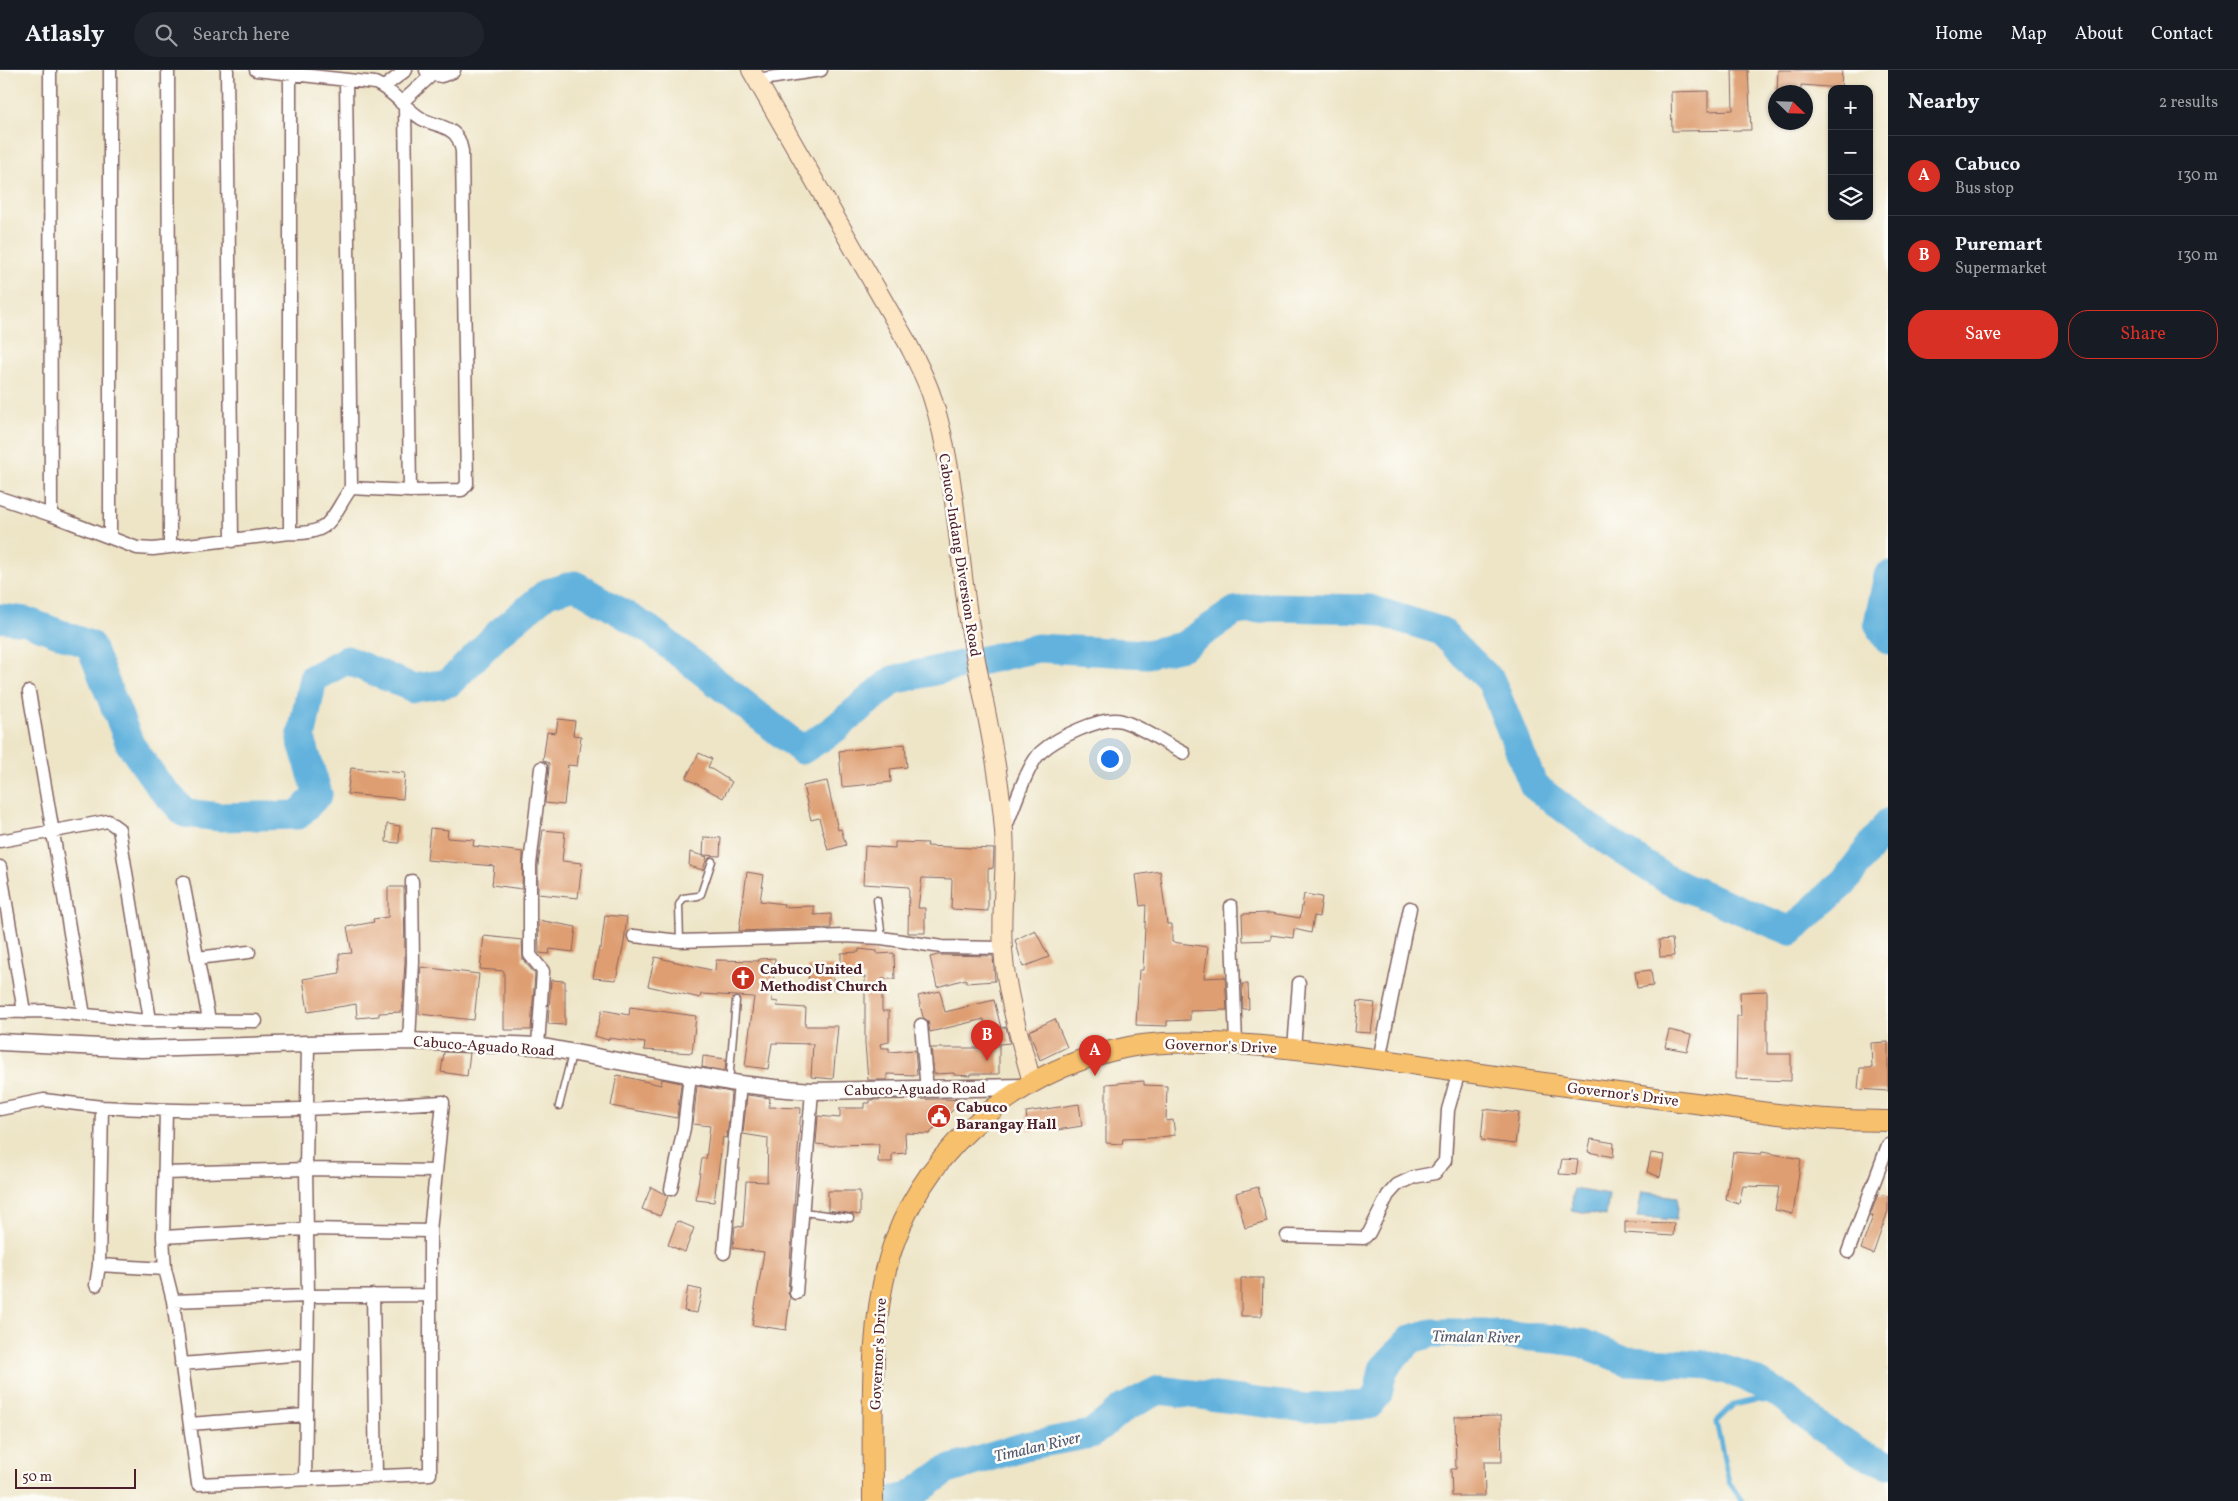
<!DOCTYPE html>
<meta charset="utf-8">
<style>
body{margin:0;font-family:Vollkorn,serif;background:#20242c;color:#f1f3f6}
.controls{position:absolute;right:15px;top:15px;display:grid;overflow:hidden;border-radius:10px;box-shadow:0 1px 4px #0004}
.controls button{width:45px;height:45px;display:grid;place-items:center;padding:0;border:0;border-bottom:1px solid #363941;background:#171b24;color:#f1f3f6;font:25px sans-serif}
.compass{position:absolute;left:1768px;top:15px;width:45px;height:45px;border-radius:50%;background:#171b24;box-shadow:0 1px 4px #0004;rotate:113deg}
.scale{position:absolute;left:15px;bottom:12px;width:121px;box-sizing:border-box;padding-left:5px;border:2px solid #4a1f2b;border-top:0;font-size:14px;line-height:18px;white-space:nowrap;color:#4a1f2b;-webkit-text-stroke:4px #fdfcf7;paint-order:stroke}
.you{position:absolute;left:1109px;top:688px;width:18px;height:18px;margin:-12px;border:4px solid #fff;border-radius:50%;background:#1a73e8;box-shadow:0 0 0 8px #1a73e833}
.badge{display:grid;place-items:center;width:32px;height:32px;border-radius:50%;background:#d93025;color:#fff;font-size:16px;font-weight:700}
.pin{position:absolute;translate:-50% -41px;filter:drop-shadow(0 1px 2px #0008)}
.pin::after{content:'';position:absolute;top:26px;width:18px;height:15px;background:inherit;clip-path:polygon(0 0,100% 0,50% 100%)}
.list{margin:0;padding:0;list-style:none}
h2{display:flex;justify-content:space-between;align-items:center;height:65px;margin:0;padding:0 20px;font-size:21px}
h2 small{font-size:16px;font-weight:400;color:#9ea1a6}
.list li{display:grid;grid-template-columns:32px 1fr auto;gap:15px;align-items:center;box-sizing:border-box;height:80px;padding:0 20px;border-top:1px solid #363941}
.list b{display:block;font-size:19px;white-space:nowrap}
.list p{margin:0;font-size:16px;white-space:nowrap;color:#9ea1a6}
.list em{font-size:16px;font-style:normal;color:#9ea1a6}
.actions{display:flex;gap:10px;padding:15px 20px}
.actions a{flex:1;padding:11px 0;border:1px solid #d93025;border-radius:20px;text-align:center;font-size:18px;color:#d93025}
.actions .main{background:#d93025;color:#fff}
.icon{flex:none;width:28px;height:28px;fill:none;stroke:currentColor;stroke-width:2;stroke-linecap:round;stroke-linejoin:round}
.map{position:relative;flex:none;width:1888px;height:1431px;overflow:hidden}
header{display:flex;align-items:center;gap:30px;box-sizing:border-box;height:70px;padding:0 25px;background:#171b24;border-bottom:1px solid #363941}
header strong{font-size:24px}
nav{display:flex;gap:28px;margin-inline-start:auto;font-size:18px}
.search{width:350px;height:45px;background:#20242c;display:flex;align-items:center;gap:12px;box-sizing:border-box;padding:0 18px;border-radius:28px;color:#9ea1a6;font-size:19px}
main{display:flex}
aside{flex:1;background:#171b24}
.map>svg:first-child{display:block}
</style>
<header>
<strong>Atlasly</strong>
<div class="search"><svg class="icon" aria-label="search" viewBox="0 0 24 24"><circle cx="10" cy="10" r="6"/><path d="M15 15l6 6"/></svg>Search here</div>
<nav><a>Home</a><a>Map</a><a>About</a><a>Contact</a></nav>
</header>
<main>
<div class="map">
<svg width="1888" height="1431" viewBox="0 0 1888 1431">
<rect width="100%" height="100%" fill="#fdfcf7"/>
<filter id="ink" filterUnits="userSpaceOnUse"><feTurbulence type="fractalNoise" baseFrequency=".02" numOctaves="2"/><feDisplacementMap in="SourceGraphic" scale="10" xChannelSelector="R" yChannelSelector="G"/><feConvolveMatrix kernelMatrix="1 2 1 2 8 2 1 2 1" color-interpolation-filters="sRGB"/></filter>
<filter id="wash" filterUnits="userSpaceOnUse"><feTurbulence type="fractalNoise" baseFrequency=".0096" numOctaves="4" result="noise"/><feDisplacementMap in="SourceGraphic" scale="20" xChannelSelector="R" yChannelSelector="G"/><feGaussianBlur stdDeviation="1.12" result="paint"/><feColorMatrix in="noise" values="0 0 0 0 0 0 0 0 0 0 0 0 0 0 0 0 0 1.4 0 .05"/><feComposite in="paint" operator="in"/></filter>
<g filter="url(#wash)">
<rect width="100%" height="100%" fill="#eee5c7"/>
<path fill="#62b2dd" stroke="#566884" d="M1574,1119L1609,1125L1606,1146L1571,1140Z
M1642,1122L1678,1127L1676,1150L1637,1147Z"/>
<g fill="none" stroke-linecap="round" stroke-linejoin="round">
<path stroke="#62b2dd" stroke-width="5" d="M1742,1431L1729,1412L1716,1352L1733,1335L1755,1330L1794,1335"/>
<path stroke="#62b2dd" stroke-width="29" d="M1888,506L1878,553L1888,570
M0,548L26,551L90,575L130,674L158,714L185,743L220,747L298,745L318,724L301,669L313,608L347,590L413,618L449,613L499,563L547,523L575,515L650,560L802,680L833,660L893,610L1038,578L1147,584L1183,576L1235,541L1273,537L1370,539L1441,561L1491,611L1534,716L1605,769L1668,810L1791,861L1845,811L1888,753
M890,1431L909,1427L945,1401L1025,1376L1091,1364L1124,1338L1159,1320L1306,1338L1369,1335L1378,1324L1383,1299L1411,1269L1432,1263H1483L1554,1269L1582,1273L1627,1291L1710,1295L1744,1306L1786,1328L1817,1355L1859,1383L1888,1394"/>
</g>
<g id="blocks">
<path fill="#de9e71" d="M1732,0H1748L1751,60L1672,61L1671,22L1708,21V41L1733,40Z
M1778,0H1842L1841,18L1801,15V22H1777Z
M558,649L575,651L573,665L581,666L577,696L568,695L564,735L545,733L549,699V693L543,690L547,662L556,663Z
M905,674L907,697L890,699L891,712L842,717L839,681Z
M699,683L712,689L708,697L732,712L723,728L686,708Z
M351,698L405,703L403,729L347,724Z
M827,711L838,760L841,759L846,775L828,780L819,748L811,750L803,716Z
M387,754L400,756L399,773L386,772Z
M430,758L448,760L447,768L474,770L473,776L523,782L522,819L492,815L494,796L427,790Z
M543,760L565,762L562,791L582,793L578,828L538,824V795Z
M704,767L721,768L720,786L703,785Z
M895,772L928,773L927,776L994,779L993,798L988,799V841L951,839L952,809L922,808L918,838H925V863H908L909,817L863,814L865,776L895,778Z
M690,782L707,787L703,800L689,796Z
M1160,801L1167,854H1172V872L1208,877L1204,908L1225,907L1227,940L1190,941V950L1167,951V956L1136,955L1139,900H1143L1146,835L1140,836L1136,805Z
M747,802L764,805L760,831L784,834L783,837L814,836V845L831,844V858L739,861Z
M388,817H404L405,892L402,942L379,943V946L357,948L356,934L308,942L303,909L340,903L339,884L352,883L347,857L374,852L373,849L388,847Z
M1304,824L1322,827L1319,847L1314,846L1311,863L1294,859L1293,868L1271,865V870L1243,871L1242,844L1271,843L1300,848Z
M605,845L627,847L624,873L616,910L593,908L599,878H601Z
M538,850L576,857L573,882L550,879L549,884L539,883Z
M1035,860L1049,887L1023,897L1015,870Z
M484,866L522,870L523,890L535,904L531,960H504V901L480,899Z
M1672,869L1674,886L1660,887L1659,870Z
M859,879L877,881V884L894,883L895,909H882V941H889V972L880,974L881,978H889V982L915,980L917,1005L887,1004V1010H868L865,974V907L841,904V883L859,882Z
M938,885L993,886L995,911L966,913V909L937,917L930,887Z
M655,887L715,901L716,890L759,891V889L775,888L772,931L778,932L777,936L806,938L805,956H838L833,1009L811,1007L813,974L772,973L768,999L745,996L754,927L701,924L700,928L648,916Z
M833,896V919L809,920L808,897Z
M421,897L479,904L474,950L419,944Z
M1651,900L1653,916L1637,918L1635,902Z
M551,910L565,911V955L548,954Z
M1242,914H1248L1249,939H1243Z
M940,921L945,942L994,930L1001,958L1006,957L1010,973L999,974V1004H971V1006L954,1005V1003L934,1004L931,978H988L984,949L930,962L928,951L923,947L918,926Z
M1767,921V984H1791V1011L1736,1009L1737,946H1741L1740,922Z
M1358,931L1375,933L1371,963L1355,962Z
M630,937L696,946L692,983L644,980L645,973L609,968L608,970L595,966L602,940L629,945Z
M1055,949L1067,977L1040,990L1029,961Z
M1669,960L1691,965L1687,981L1665,977Z
M1888,972V1021L1858,1019L1860,998H1872L1871,973Z
M444,982L470,983L467,1006L441,1002Z
M703,986L726,989L725,1001L702,997Z
M617,1005L661,1015L662,1009L681,1013L677,1048L611,1036Z
M1144,1011V1015L1167,1016L1166,1051L1173,1050L1175,1065L1153,1068L1123,1069L1122,1074L1106,1073V1014Z
M697,1016L731,1022L727,1068L723,1067L714,1132L696,1130L702,1088L706,1089L710,1056L693,1054Z
M747,1025L770,1028L769,1037L801,1038L788,1222L790,1228L786,1260L752,1255L764,1182L733,1178L735,1156L743,1157L746,1111L767,1112L768,1068L743,1064Z
M944,1029L963,1030L929,1064L905,1063L906,1083L892,1084V1092H878L879,1074L835,1075V1076L816,1074L818,1046L840,1048V1038H864V1033H870V1030Z
M1079,1034L1082,1056L1057,1060V1058L1028,1061L1026,1042Z
M1484,1039L1519,1043L1515,1074L1481,1070Z
M1591,1069L1614,1073L1613,1087L1588,1082Z
M1733,1082L1761,1084L1762,1082L1801,1089L1793,1144L1775,1140L1779,1117L1743,1116L1739,1134L1726,1130Z
M1651,1083L1664,1085L1660,1107L1647,1102Z
M1562,1089L1578,1090L1576,1105L1559,1104Z
M651,1117L668,1126L660,1146L642,1139Z
M1258,1117L1267,1152L1245,1158L1236,1123Z
M828,1121H860V1145L828,1140Z
M1878,1124L1888,1126V1141L1873,1184L1861,1179L1873,1146H1870Z
M677,1151L694,1158L685,1182L668,1175Z
M1625,1152L1674,1153L1673,1166L1625,1163Z
M1241,1208H1263L1262,1246H1241Z
M688,1217L702,1220L697,1243L684,1241Z
M1501,1346L1502,1392H1484L1485,1426H1452L1451,1399H1456L1455,1347Z"/>
</g>
</g>
<g filter="url(#ink)">
<use href="#blocks" fill-opacity="0" stroke="#836462" stroke-width="1"/>
<g fill="none" stroke-linecap="round" stroke-linejoin="round">
<g stroke="#836462" stroke-width="9">
<path id="service" d="M877,830L882,868
M680,871L679,835L683,828L698,826L701,824L712,791
M729,1012L736,931
M559,1036L572,984
M803,1142L850,1148"/>
</g>
<g stroke="#836462" stroke-width="15">
<path id="minor" d="M50,0L51,445
M168,0L170,476
M227,0L232,471
M290,4V463
M346,10L351,418
M756,10L821,0
M384,17L406,0
M401,33L434,3
M405,37L410,421
M0,428L51,445L137,478L153,479L290,463C332,465 330,448 351,418L410,421L462,420L467,414L462,81C460,73 459,66 451,61C443,55 431,54 422,49C405,39 393,20 375,13L256,0
M110,467V0
M29,622L84,945
M1005,759C1013,740 1027,695 1041,682C1055,669 1102,645 1122,651C1144,658 1164,673 1184,683
M0,771L108,751L119,759L150,950
M0,797L24,942
M183,812L209,950
M1231,836L1236,974
M634,866L680,871L845,866L882,868L942,877L1002,878
M197,888L249,882
M0,942L45,941L138,950L256,951
M921,955L927,1020
M409,971L413,892L412,811
M538,976L543,901L530,885V795L541,698
M1294,979L1299,913
M1379,990L1410,838
M0,1039L44,1030L102,1037L99,1195
M165,1103L306,1099L436,1101
M671,1119L684,1058L690,1005
M1287,1166L1364,1168L1369,1163L1388,1125L1397,1115L1414,1107L1435,1103L1445,1091L1448,1040L1459,1001
M163,1167L306,1159L430,1161
M1848,1182L1888,1075
M724,1183L740,1014
M165,1199L163,1167L166,1041
M96,1215L99,1195L165,1199L173,1231L198,1414L430,1404V1161L443,1032C329,1039 216,1044 102,1037
M796,1223L812,1021
M373,1225L376,1407
M173,1231L308,1226L429,1225
M181,1294L305,1284
M190,1354L305,1345
M305,1408L308,1226L306,1099L308,974"/>
</g>
<g stroke="#836462" stroke-width="19">
<path id="tertiary" d="M428,0L441,4L452,0
M0,972L141,979L409,971L538,976L740,1014L775,1018L812,1021L1024,1017"/>
</g>
<g stroke="#836462" stroke-width="20">
<path id="secondary" d="M751,0L907,272C916,290 926,308 932,327C955,397 957,472 968,544C979,617 999,688 1004,761C1007,800 1000,840 1003,879C1006,924 1020,969 1032,1012"/>
</g>
<g stroke="#836462" stroke-width="22">
<path id="primary" d="M873,1431C873,1349 867,1247 895,1170C931,1073 1023,999 1124,978C1152,972 1182,972 1211,973C1278,975 1346,985 1412,994C1504,1008 1595,1020 1687,1032C1733,1037 1780,1046 1827,1049C1847,1051 1868,1050 1888,1051"/>
</g>
<use href="#service" stroke="#fff" stroke-width="6"/>
<use href="#minor" stroke="#fff" stroke-width="12"/>
<use href="#tertiary" stroke="#fff" stroke-width="16"/>
<use href="#secondary" stroke="#fce6c4" stroke-width="18"/>
<use href="#primary" stroke="#f7c06c" stroke-width="20"/>
</g>
</g>
<defs>
<g id="church-disc" transform="scale(1.25)"><circle r="9.5" fill="#c8321e" stroke="#fdfcf7"/><path d="M-1.2-6h2.4v3.5h3.3v2.4h-3.3V6h-2.4V-.1h-3.3v-2.4h3.3Z" fill="#fff"/></g>
<g id="civic-disc" transform="scale(1.25)"><circle r="9.5" fill="#c8321e" stroke="#fdfcf7"/><path d="M-.6-6.5H3V-4.5H.6V-3L4-1V1h2V6H-6V1h2V-1L-.6-3ZM-1.2 2.5V6h2.4V2.5Z" fill="#fff"/></g>
</defs>
<g fill-rule="evenodd">
<use href="#church-disc" x="743" y="908"/>
<use href="#civic-disc" x="939" y="1046"/>
</g>
<g text-anchor="middle" stroke-width="5" stroke-linejoin="round" paint-order="stroke">
<g font-size="15" fill="#4a1f2b" stroke="#fdfcf7">
<text transform="translate(960 485) rotate(81)" y="5">Cabuco-Indang Diversion Road</text>
<text transform="translate(484 976) rotate(4)" y="5">Cabuco-Aguado Road</text>
<text transform="translate(1221 976) rotate(2)" y="5">Governor's Drive</text>
<text transform="translate(915 1019) rotate(-1)" y="5">Cabuco-Aguado Road</text>
<text transform="translate(1623 1024) rotate(7)" y="5">Governor's Drive</text>
<text transform="translate(878 1284) rotate(-87)" y="5">Governor's Drive</text>
</g>
<g font-size="15" font-weight="bold" fill="#4a1f2b" stroke="#fdfcf7" text-anchor="start">
<text x="760" y="904">Cabuco United<tspan x="760" dy="17">Methodist Church</tspan></text>
<text x="956" y="1042">Cabuco<tspan x="956" dy="17">Barangay Hall</tspan></text>
</g>
<g font-size="16" font-style="italic" fill="#545a72" stroke="#fdfcf7">
<text transform="translate(1476 1266) rotate(1)" y="6">Timalan River</text>
<text transform="translate(1037 1376) rotate(-13)" y="6">Timalan River</text>
</g>
</g>
</svg>
<div class="controls">
<button>+</button>
<button>−</button>
<button><svg class="icon" aria-label="layers" viewBox="0 0 24 24"><path d="M12 4l9 5-9 5-9-5zM3 14l9 5 9-5"/></svg></button>
</div>
<svg class="compass" viewBox="-18 -18 36 36"><path d="M0-13l5 13h-10z" fill="#e53935"/><path d="M0 13l5-13h-10z" fill="#9ea1a6"/></svg>
<div class="scale">50 m</div>
<div class="you"></div>
<div class="pin badge" style="left:1095px;top:1006px">A</div>
<div class="pin badge" style="left:987px;top:991px">B</div>
</div>
<aside>
<h2>Nearby<small>2 results</small></h2>
<ul class="list">
<li><span class="badge">A</span><div><b>Cabuco</b><p>Bus stop</p></div><em>130 m</em></li>
<li><span class="badge">B</span><div><b>Puremart</b><p>Supermarket</p></div><em>130 m</em></li>
</ul>
<div class="actions"><a class="main">Save</a><a>Share</a></div>
</aside>
</main>
